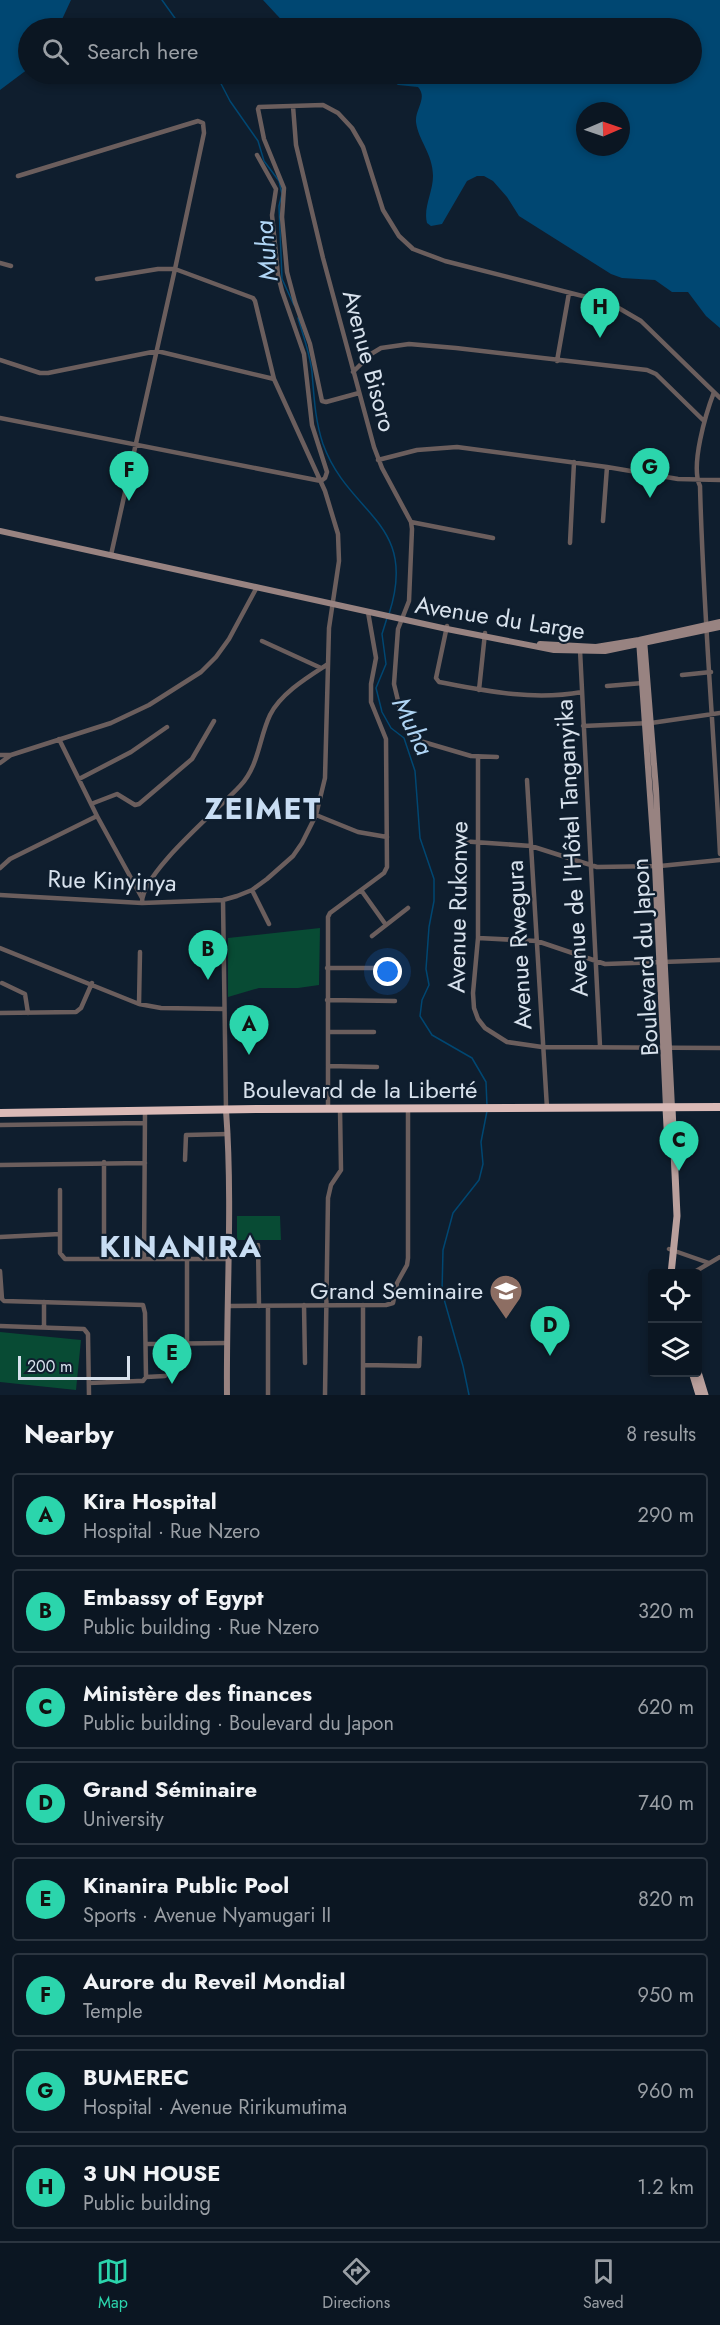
<!DOCTYPE html>
<meta charset="utf-8">
<style>
body{margin:0;font-family:Jost,sans-serif;background:#19232f;color:#f1f3f6}
.controls{position:absolute;right:18px;bottom:18px;display:grid;overflow:hidden;border-radius:6px;box-shadow:0 3px 9px #0003}
.controls button{width:54px;height:54px;display:grid;place-items:center;padding:0;border:0;border-bottom:2px solid #2b3540;background:#0b1622;color:#f1f3f6;font:30px sans-serif}
.compass{position:absolute;left:576px;top:102px;width:54px;height:54px;border-radius:50%;background:#0b1622;box-shadow:0 3px 9px #0003;rotate:88deg}
.scale{position:absolute;left:18px;bottom:15px;width:112px;box-sizing:border-box;padding-left:6px;border:3px solid #d8e2ed;border-top:0;font-size:16px;line-height:21px;white-space:nowrap;color:#d8e2ed;-webkit-text-stroke:4px #0f1e2e;paint-order:stroke}
.you{position:absolute;left:388px;top:972px;width:21px;height:21px;margin:-15px;border:4px solid #fff;border-radius:50%;background:#1a73e8;box-shadow:0 0 0 9px #1a73e833}
.badge{display:grid;place-items:center;width:39px;height:39px;border-radius:50%;background:#2bd5ac;color:#111;font-size:20px;font-weight:700}
.pin{position:absolute;translate:-50% -50px;filter:drop-shadow(0 2px 3px #0008)}
.pin::after{content:'';position:absolute;top:32px;width:21px;height:18px;background:inherit;clip-path:polygon(0 0,100% 0,50% 100%)}
.list{margin:0;padding:0;list-style:none}
h2{display:flex;justify-content:space-between;align-items:center;height:78px;margin:0;padding:0 24px;font-size:26px}
h2 small{font-size:20px;font-weight:400;color:#9a9fa5}
.list li{display:grid;grid-template-columns:39px 1fr auto;gap:18px;align-items:center;box-sizing:border-box;height:84px;margin:0 12px 12px;padding:0 12px;border:2px solid #2b3540;border-radius:6px}
.list b{display:block;font-size:22px;white-space:nowrap}
.list p{margin:0;font-size:20px;white-space:nowrap;color:#9a9fa5}
.list em{font-size:20px;font-style:normal;color:#9a9fa5}
.icon{flex:none;width:33px;height:33px;fill:none;stroke:currentColor;stroke-width:2;stroke-linecap:round;stroke-linejoin:round}
.map{position:relative;flex:none;width:720px;height:1395px;overflow:hidden}
.search{position:absolute;background:#0b1622;box-shadow:0 3px 9px #0003;left:18px;right:18px;top:18px;height:66px;display:flex;align-items:center;gap:15px;box-sizing:border-box;padding:0 21px;border-radius:33px;color:#9a9fa5;font-size:22px}
.sheet{height:846px;background:#0b1622}
nav{display:flex;justify-content:space-around;align-items:center;box-sizing:border-box;height:84px;border-top:2px solid #2b3540;background:#0b1622;font-size:16px;color:#9a9fa5}
nav a{display:grid;justify-items:center;gap:3px}
nav .on{color:#2bd5ac}
.map>svg:first-child{display:block}
</style>
<div class="map">
<svg width="720" height="1395" viewBox="0 0 720 1395">
<rect width="100%" height="100%" fill="#0f1e2e"/>
<path fill="#084b34" d="M320,928L319,985L298,988H259L228,997V938Z
M237,1216H280L281,1240H237Z
M0,1332L81,1340L76,1390L0,1382Z"/>
<path fill="#004772" fill-rule="evenodd" d="M0,0H71L58,28H28V69L0,90Z
M263,0H720V328L706,316L688,292H672L655,280L622,278L611,274L519,216L507,197L493,181L484,176H477L467,181L442,224L431,226L427,223C423,208 433,192 433,176C433,154 418,140 416,122C415,109 428,98 418,87L398,85L383,74H692V28H289ZM585,111H621V147H585Z"/>
<g fill="none" stroke-linecap="round" stroke-linejoin="round">
<path stroke="#004772" stroke-width="1.5" d="M162,0L182,28
M216,74L230,101L258,141L264,161L279,181L282,194L279,206L282,279L294,305
M298,318C303,335 310,354 312,372C314,397 315,420 323,444C349,516 419,521 389,614
M387,618L382,634L386,664L376,688L382,712L391,728L404,738L415,771L420,838L434,879V901L429,927L426,969L429,985L422,1000L420,1016L432,1035L472,1058L486,1082L487,1106
M469,1395L463,1366L442,1292L443,1250L453,1213L479,1180L483,1164L481,1142L487,1111"/>
<path stroke="#6b5e5d" stroke-width="4.5" d="M293,106L296,145L323,258L374,447L382,468L411,522L412,529L409,601L398,629L394,684L400,709L408,728L420,741L471,756L497,757
M257,155L276,189L272,215L278,275L282,291L304,354L312,425L327,472L325,478L321,481
M0,263L11,266
M97,279L158,269H175L111,555
M0,360L40,373H48L157,351L274,379
M557,361L569,293
M353,372L371,354L381,348L409,344L456,348L647,370L656,374L703,420
M714,392C706,413 690,466 700,486C703,609 714,731 720,854
M359,393L326,402L322,401L310,344L295,302L287,272L282,217L284,188L264,139L258,109L259,107L323,105L338,113L352,128L363,147L383,210L399,236L413,249L445,261L610,303L641,321L720,398
M0,418L321,481
M378,460L417,450L457,447L607,467L678,479L720,480
M603,521L607,467
M411,522L493,538
M570,543L574,462
M447,626L436,678L439,682C486,691 533,701 582,692
M262,641L321,668
M580,650L600,1046
M682,675L711,672
M607,686L643,683
M479,690L485,633
M583,726L651,723L720,713
M59,739L97,816L142,898
M0,755H11L111,723L149,705L201,672L216,657L229,639L257,587
M478,757V938L473,993L474,1008L478,1019L485,1028L507,1042L542,1047L720,1048
M0,763L11,755
M79,779L131,752L167,727
M527,780L547,1108
M91,804L117,794L135,805L139,804L192,759L214,721
M316,815L358,832L387,837
M460,841L531,846L597,867L660,866L720,860
M0,868L10,859L97,816
M252,890L269,924
M361,890L386,925
M0,895L142,903L223,900L237,896L252,890L267,879L293,856L302,843L316,815L325,778L329,628L339,561L338,534L325,491L274,379L255,301L253,298L175,269L204,133L203,123L198,121L18,176
M223,900L226,1110
M142,903C141,873 219,809 240,786C259,766 259,738 270,715C281,693 308,677 328,664
M372,936L408,908
M478,938L537,941L605,964L720,960
M0,948L139,1004L161,1008L224,1009
M327,968H396
M2,983L25,994L28,1013
M327,1000L395,1001
M139,1004L140,952
M0,1013L76,1012L81,1008L92,983
M328,1032H374
M328,1066L377,1067
M328,1109V917L330,913L384,873L387,867L386,739L371,702V684L376,658L368,612
M0,1125L144,1123
M185,1160L186,1135L228,1134
M104,1162V1259
M0,1165L145,1163
M60,1190V1253L65,1259H229
M0,1237L60,1234
M258,1245L259,1306
M669,1249L709,1263
M144,1259L145,1112
M187,1259V1343
M0,1271L2,1299L4,1301L143,1305L145,1313L146,1377
M691,1274L720,1257
M44,1302V1327
M304,1305L305,1363
M229,1306L386,1305L393,1303L397,1283L407,1265L408,1258V1109
M268,1306V1395
M0,1326L84,1329L88,1334L89,1395
M146,1344L227,1343
M363,1365L419,1366L420,1338
M89,1383L138,1381H143L146,1377L165,1376
M325,1395L328,1198L331,1185L341,1170L340,1109
M363,1395V1305"/>
<path stroke="#988381" stroke-width="6" d="M0,531L447,629L554,650L605,651L720,627
M644,639L656,789L672,1108
M639,640L655,866L666,1108
M540,644L596,647L639,640L720,622
M226,1110C233,1205 226,1300 227,1395"/>
<path stroke="#baa09d" stroke-width="7" d="M666,1108L668,1145
M671,1274L677,1216L672,1108
M692,1372L699,1395
M698,1372L705,1395"/>
<path stroke="#dabab7" stroke-width="8" d="M0,1113L262,1109L720,1107"/>
</g>
<defs>
<g id="university-pin" transform="scale(1.725)"><path d="M0 17L-7.5 6A9.5 9.5 0 1 1 7.5 6Z" fill="#8d6e63" stroke="#0f1e2e"/><path d="M0-5L7-2L0 1L-7-2ZM-4 1L0 2.5L4 1V4Q0 6-4 4Z" fill="#fff"/></g>
</defs>
<g fill-rule="evenodd">
<use href="#university-pin" x="506" y="1291"/>
</g>
<g text-anchor="middle" stroke-width="4.5" stroke-linejoin="round" paint-order="stroke">
<g font-size="24" fill="#d8e2ed" stroke="#0f1e2e">
<text transform="translate(369 361) rotate(75)" y="8">Avenue Bisoro</text>
<text transform="translate(500 618) rotate(9)" y="8">Avenue du Large</text>
<text transform="translate(572 848) rotate(-93)" y="8">Avenue de l'Hôtel Tanganyika</text>
<text transform="translate(112 881) rotate(2)" y="8">Rue Kinyinya</text>
<text transform="translate(458 907) rotate(-89)" y="8">Avenue Rukonwe</text>
<text transform="translate(519 945) rotate(-93)" y="8">Avenue Rwegura</text>
<text transform="translate(645 957) rotate(-93)" y="8">Boulevard du Japon</text>
<text x="360" y="1098">Boulevard de la Liberté</text>
</g>
<g font-size="24" fill="#d8e2ed" stroke="#0f1e2e" text-anchor="end">
<text x="483" y="1299">Grand Seminaire</text>
</g>
<g font-size="26" font-style="italic" fill="#b0d5f5" stroke="#0f1e2e">
<text transform="translate(266 251) rotate(-95)" y="9">Muha</text>
<text transform="translate(413 726) rotate(64)" y="9">Muha</text>
</g>
<g font-size="30" font-weight="bold" letter-spacing="1.5" fill="#c8ddf3" stroke="#0f1e2e">
<text x="263" y="819">ZEIMET</text>
<text x="181" y="1257">KINANIRA</text>
</g>
</g>
</svg>
<div class="controls">
<button><svg class="icon" aria-label="locate" viewBox="0 0 24 24"><circle cx="12" cy="12" r="6"/><path d="M12 2v4M12 18v4M2 12h4M18 12h4"/></svg></button>
<button><svg class="icon" aria-label="layers" viewBox="0 0 24 24"><path d="M12 4l9 5-9 5-9-5zM3 14l9 5 9-5"/></svg></button>
</div>
<svg class="compass" viewBox="-18 -18 36 36"><path d="M0-13l5 13h-10z" fill="#e53935"/><path d="M0 13l5-13h-10z" fill="#9a9fa5"/></svg>
<div class="scale">200 m</div>
<div class="you"></div>
<div class="pin badge" style="left:249px;top:1055px">A</div>
<div class="pin badge" style="left:208px;top:980px">B</div>
<div class="pin badge" style="left:679px;top:1171px">C</div>
<div class="pin badge" style="left:550px;top:1356px">D</div>
<div class="pin badge" style="left:172px;top:1384px">E</div>
<div class="pin badge" style="left:129px;top:501px">F</div>
<div class="pin badge" style="left:650px;top:498px">G</div>
<div class="pin badge" style="left:600px;top:338px">H</div>
<div class="search"><svg class="icon" aria-label="search" viewBox="0 0 24 24"><circle cx="10" cy="10" r="6"/><path d="M15 15l6 6"/></svg>Search here</div>
</div>
<section class="sheet">
<h2>Nearby<small>8 results</small></h2>
<ul class="list">
<li><span class="badge">A</span><div><b>Kira Hospital</b><p>Hospital · Rue Nzero</p></div><em>290 m</em></li>
<li><span class="badge">B</span><div><b>Embassy of Egypt</b><p>Public building · Rue Nzero</p></div><em>320 m</em></li>
<li><span class="badge">C</span><div><b>Ministère des finances</b><p>Public building · Boulevard du Japon</p></div><em>620 m</em></li>
<li><span class="badge">D</span><div><b>Grand Séminaire</b><p>University</p></div><em>740 m</em></li>
<li><span class="badge">E</span><div><b>Kinanira Public Pool</b><p>Sports · Avenue Nyamugari II</p></div><em>820 m</em></li>
<li><span class="badge">F</span><div><b>Aurore du Reveil Mondial</b><p>Temple</p></div><em>950 m</em></li>
<li><span class="badge">G</span><div><b>BUMEREC</b><p>Hospital · Avenue Ririkumutima</p></div><em>960 m</em></li>
<li><span class="badge">H</span><div><b>3 UN HOUSE</b><p>Public building</p></div><em>1.2 km</em></li>
</ul>
</section>
<nav>
<a class="on"><svg class="icon" aria-label="map" viewBox="0 0 24 24"><path d="M3 6l6-2 6 2 6-2v14l-6 2-6-2-6 2zM9 4v14M15 6v14"/></svg>Map</a>
<a><svg class="icon" aria-label="directions" viewBox="0 0 24 24"><path d="M12 3l9 9-9 9-9-9zM9 14v-3h6M13 9l2 2-2 2"/></svg>Directions</a>
<a><svg class="icon" aria-label="saved" viewBox="0 0 24 24"><path d="M7 4h10v16l-5-4-5 4z"/></svg>Saved</a>
</nav>
